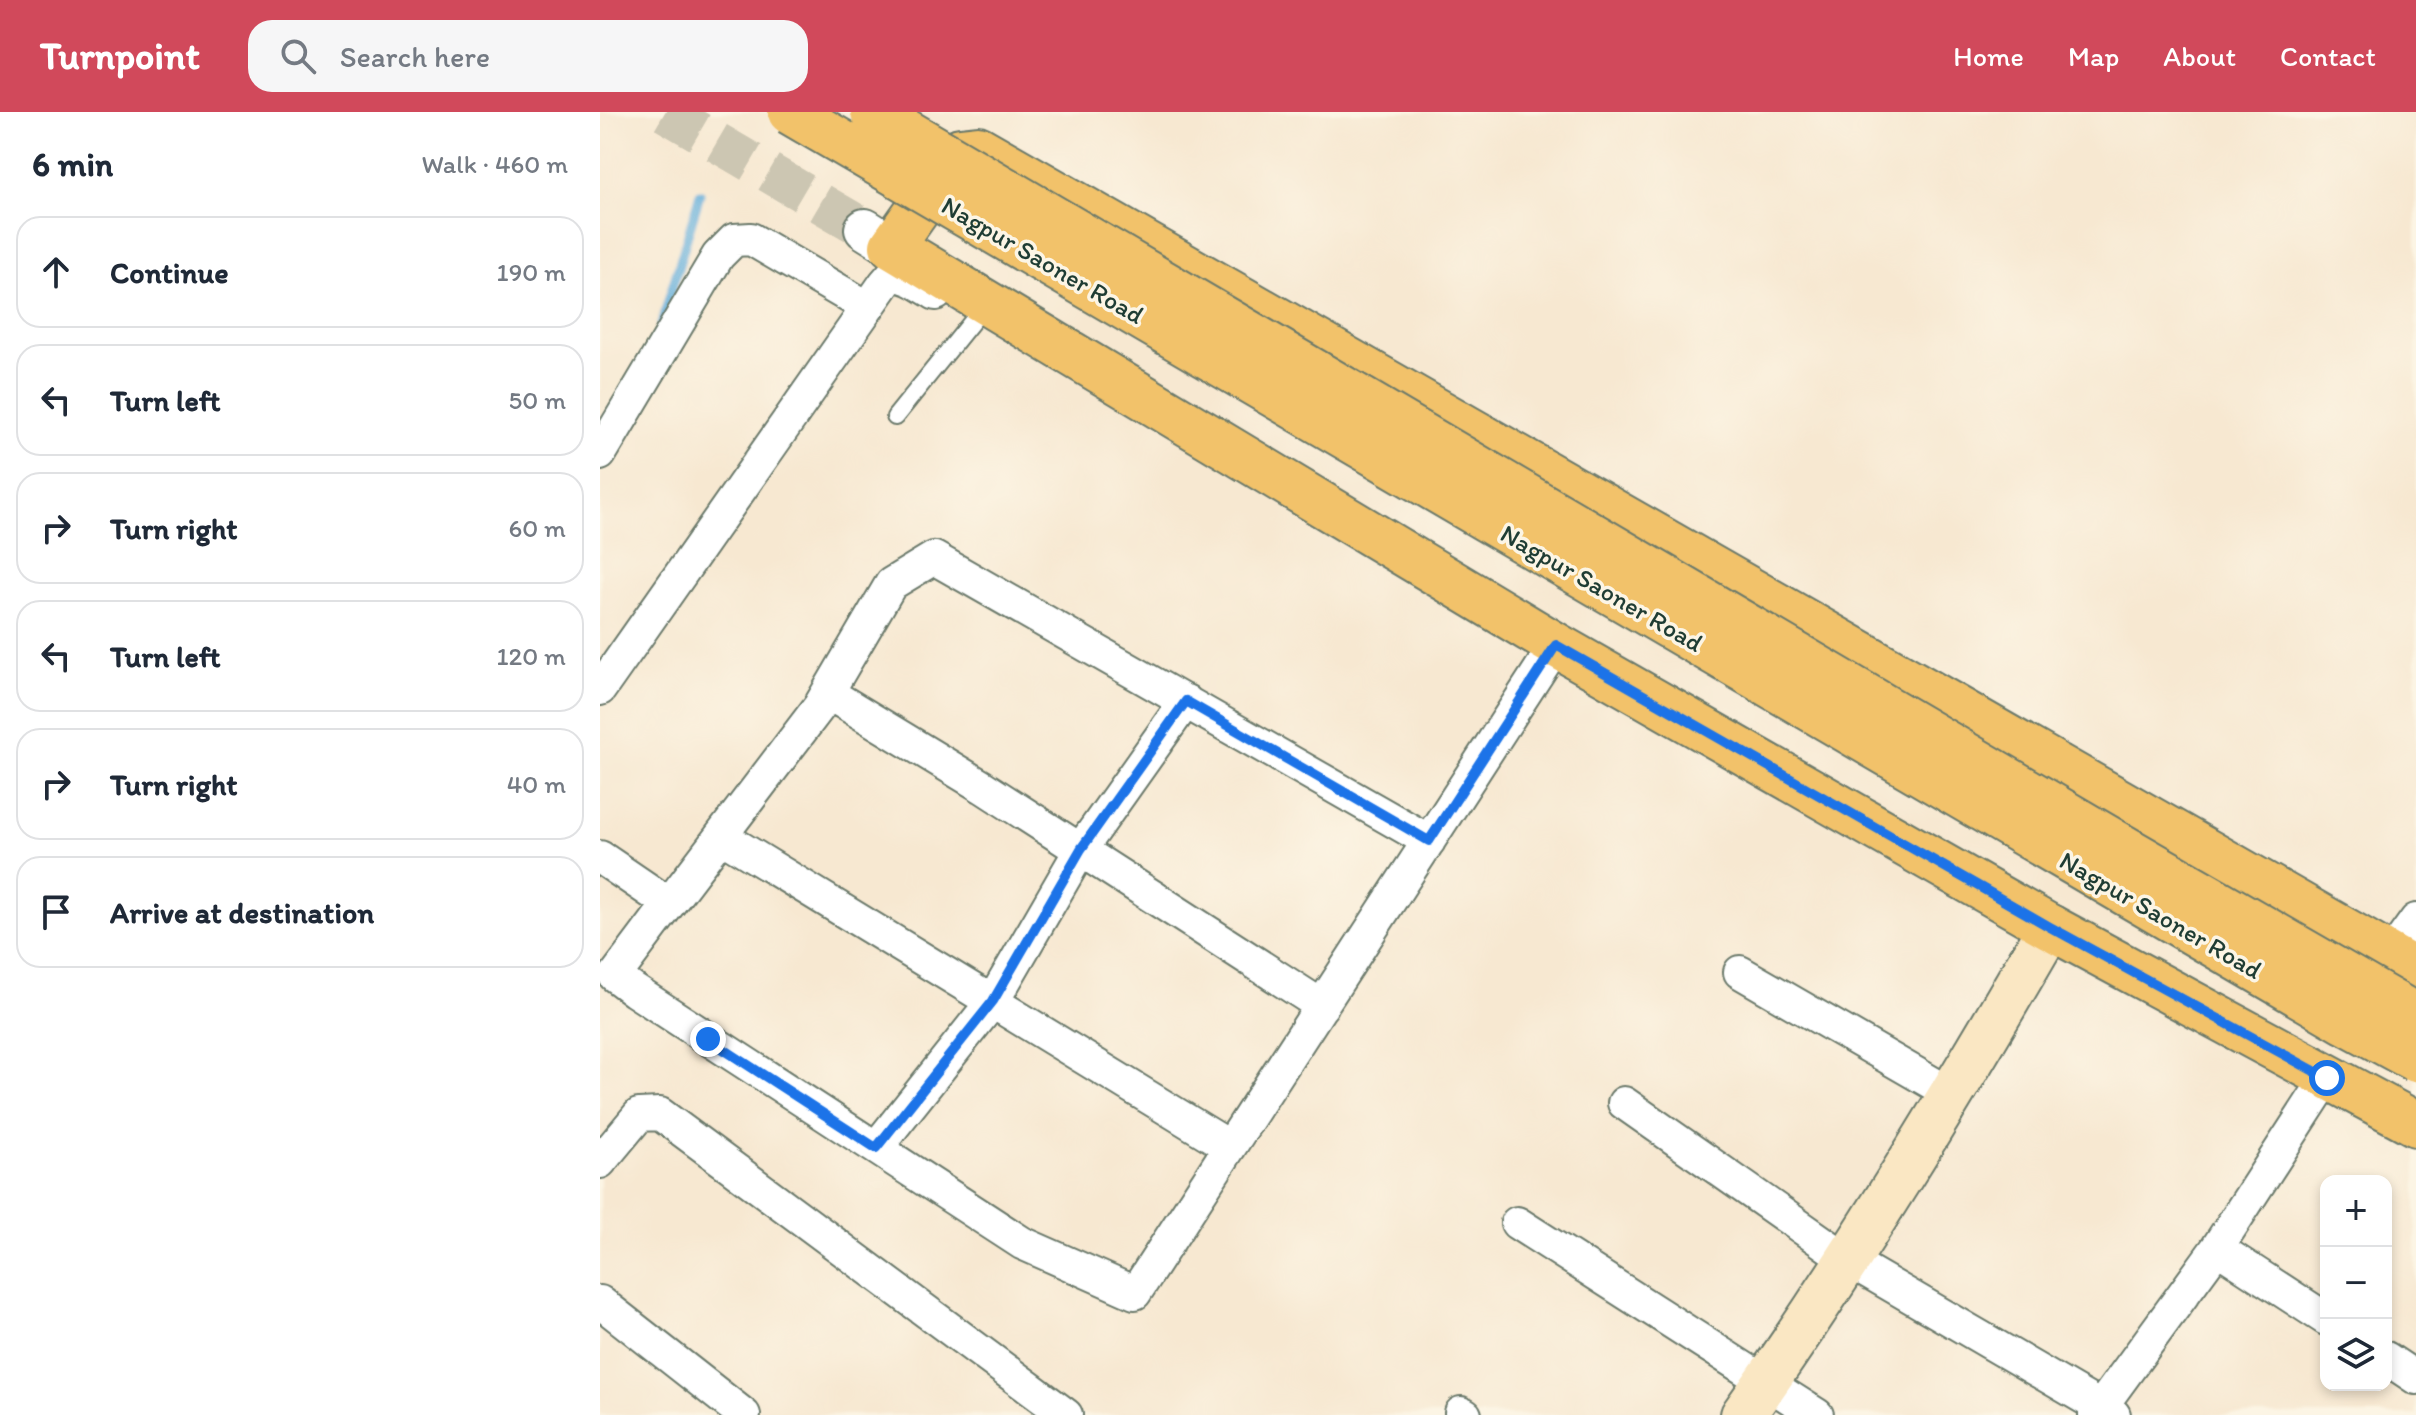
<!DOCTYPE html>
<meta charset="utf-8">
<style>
body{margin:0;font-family:Itim,sans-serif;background:#f6f6f7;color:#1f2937}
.controls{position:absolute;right:24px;bottom:24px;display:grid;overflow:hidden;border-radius:16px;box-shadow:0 4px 12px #0003}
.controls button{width:72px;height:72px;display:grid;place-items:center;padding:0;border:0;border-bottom:2px solid #e0e1e3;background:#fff;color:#1f2937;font:40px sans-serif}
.stop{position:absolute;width:24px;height:24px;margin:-18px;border:6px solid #1a73e8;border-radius:50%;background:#fff}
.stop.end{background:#1a73e8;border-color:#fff;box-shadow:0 2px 8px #0008}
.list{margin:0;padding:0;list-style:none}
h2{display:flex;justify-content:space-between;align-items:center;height:104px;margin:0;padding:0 32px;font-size:34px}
h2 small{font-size:26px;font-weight:400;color:#747a83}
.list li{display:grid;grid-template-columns:52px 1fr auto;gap:24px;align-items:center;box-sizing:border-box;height:112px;margin:0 16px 16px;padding:0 16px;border:2px solid #e0e1e3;border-radius:24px}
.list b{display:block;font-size:30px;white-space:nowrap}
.list em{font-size:26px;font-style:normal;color:#747a83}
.icon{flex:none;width:44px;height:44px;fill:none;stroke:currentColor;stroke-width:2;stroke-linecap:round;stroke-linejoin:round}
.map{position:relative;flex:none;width:1816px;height:1303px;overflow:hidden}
header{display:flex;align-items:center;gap:48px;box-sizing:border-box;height:112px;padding:0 40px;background:#d1495b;color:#fff}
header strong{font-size:38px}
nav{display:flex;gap:44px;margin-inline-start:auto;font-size:28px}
.search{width:560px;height:72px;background:#f6f6f7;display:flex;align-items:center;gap:20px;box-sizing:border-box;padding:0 28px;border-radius:24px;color:#747a83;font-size:30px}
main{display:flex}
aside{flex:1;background:#fff}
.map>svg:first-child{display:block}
</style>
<header>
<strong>Turnpoint</strong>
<div class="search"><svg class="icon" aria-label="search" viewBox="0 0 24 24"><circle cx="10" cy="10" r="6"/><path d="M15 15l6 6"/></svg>Search here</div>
<nav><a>Home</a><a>Map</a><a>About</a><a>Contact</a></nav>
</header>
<main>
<aside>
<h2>6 min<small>Walk · 460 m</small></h2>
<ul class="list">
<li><svg class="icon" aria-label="ahead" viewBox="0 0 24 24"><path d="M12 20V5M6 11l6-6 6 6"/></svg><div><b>Continue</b></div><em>190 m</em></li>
<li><svg class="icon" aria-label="left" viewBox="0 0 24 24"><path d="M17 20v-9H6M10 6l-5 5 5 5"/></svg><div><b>Turn left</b></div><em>50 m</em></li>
<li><svg class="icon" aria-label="right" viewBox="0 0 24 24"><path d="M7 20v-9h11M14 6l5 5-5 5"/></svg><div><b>Turn right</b></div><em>60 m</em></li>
<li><svg class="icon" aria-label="left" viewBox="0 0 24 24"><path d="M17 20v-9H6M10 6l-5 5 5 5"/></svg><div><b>Turn left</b></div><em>120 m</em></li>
<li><svg class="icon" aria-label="right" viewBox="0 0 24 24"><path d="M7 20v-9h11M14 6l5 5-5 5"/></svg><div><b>Turn right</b></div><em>40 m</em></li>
<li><svg class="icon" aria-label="arrive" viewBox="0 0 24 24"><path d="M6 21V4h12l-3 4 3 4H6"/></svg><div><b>Arrive at destination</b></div></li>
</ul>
</aside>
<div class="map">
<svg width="1816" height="1303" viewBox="0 0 1816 1303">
<rect width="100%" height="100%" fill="#fcf5e5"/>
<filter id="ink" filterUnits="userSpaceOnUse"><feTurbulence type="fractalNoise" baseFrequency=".0125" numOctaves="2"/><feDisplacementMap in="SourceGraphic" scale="16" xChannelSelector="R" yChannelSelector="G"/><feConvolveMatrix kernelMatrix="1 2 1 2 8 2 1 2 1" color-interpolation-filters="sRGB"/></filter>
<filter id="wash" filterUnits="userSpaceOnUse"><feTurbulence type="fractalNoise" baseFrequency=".006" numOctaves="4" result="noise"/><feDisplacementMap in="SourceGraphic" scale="32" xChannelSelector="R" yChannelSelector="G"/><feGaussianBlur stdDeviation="1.8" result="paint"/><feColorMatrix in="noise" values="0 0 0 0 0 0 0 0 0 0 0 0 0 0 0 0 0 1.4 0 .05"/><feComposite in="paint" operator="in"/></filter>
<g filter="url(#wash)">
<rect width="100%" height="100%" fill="#f7e8d1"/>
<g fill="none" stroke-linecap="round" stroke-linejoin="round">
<path stroke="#63aedb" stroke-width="9" d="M61,213L100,82"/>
</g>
</g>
<g filter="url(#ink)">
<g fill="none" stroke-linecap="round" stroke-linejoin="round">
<path stroke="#ccc6b2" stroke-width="40" stroke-dasharray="40 20" stroke-linecap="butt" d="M65,0L265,117"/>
<g stroke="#6b796b" stroke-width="20">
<path id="service" d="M295,305L374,207"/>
</g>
<g stroke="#6b796b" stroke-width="36">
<path id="minor" d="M0,342L118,144L134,128L151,127L267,195
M0,577L285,171L292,163C309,163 322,174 336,182
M228,581L383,675L722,894
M121,724L630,1035
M0,745L69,792L15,864L35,879L422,1131L535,1181L956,533
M69,792L219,595L291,472L334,446L829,729
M1790,844L1816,808
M1140,860L1353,983
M1024,991L1248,1148L1514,1303
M276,1036L393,889L481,737L586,589
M0,1050L39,1003L60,1002L466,1303
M917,1111L1217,1303
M1617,1136L1726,1207
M0,1190L144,1303
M1786,1246L1816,1266
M861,1301L865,1303
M1495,1303L1617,1136L1727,966"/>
</g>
<g stroke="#6b796b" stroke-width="44">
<path id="tertiary" d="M265,117L292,134"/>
</g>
<g stroke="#6b796b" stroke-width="48">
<path id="secondary" d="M1143,1303C1254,1146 1354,981 1450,815"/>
</g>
<g stroke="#6b796b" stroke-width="48">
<path id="primary" d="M1816,859L378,36L360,38L292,134L956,533L1450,815L1816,1012"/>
</g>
<use href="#service" stroke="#fff" stroke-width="16"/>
<use href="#minor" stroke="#fff" stroke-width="32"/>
<use href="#tertiary" stroke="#fff" stroke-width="40"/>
<use href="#secondary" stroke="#fae7c3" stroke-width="44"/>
<use href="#primary" stroke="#f2c26a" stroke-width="44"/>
<g stroke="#6b796b" stroke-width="48" stroke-linecap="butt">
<path id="trunk-bridge" d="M190,0L1746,910L1816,948
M273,0L1528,738L1816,904"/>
</g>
<use href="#trunk-bridge" stroke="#f2c26a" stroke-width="44"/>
</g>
</g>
<g fill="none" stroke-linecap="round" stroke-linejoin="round" filter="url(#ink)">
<path stroke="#1a73e8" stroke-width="10" d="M108,927L276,1036L393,889L481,737L586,589L829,729L956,533L1450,815L1727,966"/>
</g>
<g text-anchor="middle" stroke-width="7" stroke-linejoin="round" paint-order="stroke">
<g font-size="26" fill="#1f3d34" stroke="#fcf5e5">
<text transform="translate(443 148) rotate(30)" y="9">Nagpur Saoner Road</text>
<text transform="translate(1002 476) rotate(30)" y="9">Nagpur Saoner Road</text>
<text transform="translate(1561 803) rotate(30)" y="9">Nagpur Saoner Road</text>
</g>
</g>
</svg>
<div class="controls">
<button>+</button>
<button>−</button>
<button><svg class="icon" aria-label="layers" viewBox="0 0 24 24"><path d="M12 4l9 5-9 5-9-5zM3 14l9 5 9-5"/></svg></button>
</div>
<div class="stop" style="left:1727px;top:966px"></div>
<div class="stop end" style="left:108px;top:927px"></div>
</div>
</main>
